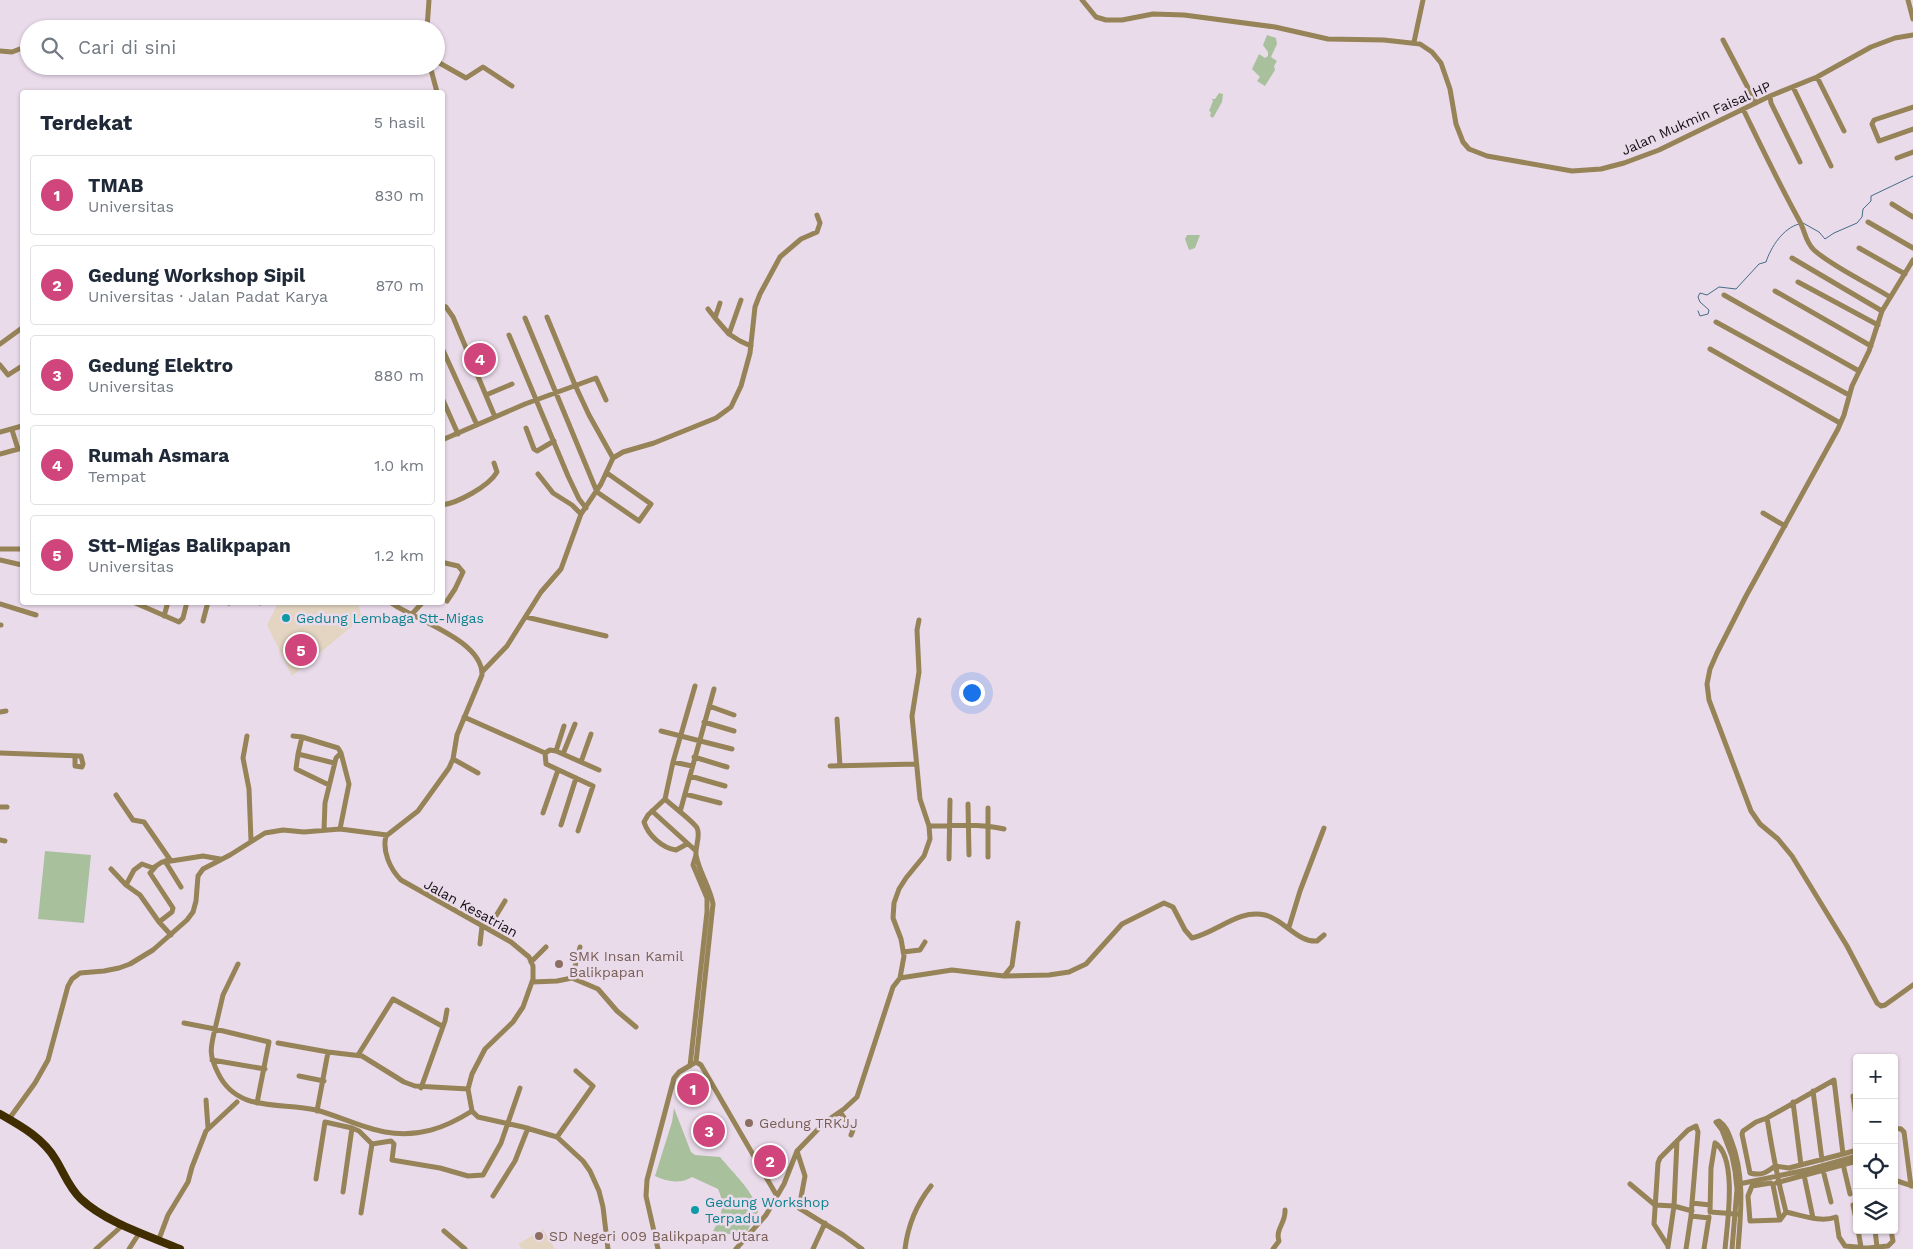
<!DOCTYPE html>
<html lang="id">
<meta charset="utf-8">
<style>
body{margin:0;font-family:"Work Sans",sans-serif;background:#f6f6f7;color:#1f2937}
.controls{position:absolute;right:15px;bottom:15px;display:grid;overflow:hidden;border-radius:5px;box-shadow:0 1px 4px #0004}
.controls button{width:45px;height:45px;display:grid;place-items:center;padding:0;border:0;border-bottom:1px solid #e0e1e3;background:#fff;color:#1f2937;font:25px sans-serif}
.you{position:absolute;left:971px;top:692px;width:18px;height:18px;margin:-12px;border:4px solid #fff;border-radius:50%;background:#1a73e8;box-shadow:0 0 0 8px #1a73e833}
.badge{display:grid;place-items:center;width:32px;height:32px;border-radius:50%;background:#d0457c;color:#fff;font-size:16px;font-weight:700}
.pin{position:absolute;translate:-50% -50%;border:2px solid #fff;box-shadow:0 1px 5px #0006}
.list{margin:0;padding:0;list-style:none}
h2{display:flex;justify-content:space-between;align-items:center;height:65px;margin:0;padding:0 20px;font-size:21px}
h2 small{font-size:16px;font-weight:400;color:#747a83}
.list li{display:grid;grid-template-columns:32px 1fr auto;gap:15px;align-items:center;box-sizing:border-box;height:80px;margin:0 10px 10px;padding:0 10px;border:1px solid #e0e1e3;border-radius:5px}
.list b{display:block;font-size:19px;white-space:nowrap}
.list p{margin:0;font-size:16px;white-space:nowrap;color:#747a83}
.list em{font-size:16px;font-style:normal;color:#747a83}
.icon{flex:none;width:28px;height:28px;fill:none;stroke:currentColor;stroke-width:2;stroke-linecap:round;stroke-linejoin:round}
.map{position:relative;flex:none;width:1913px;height:1249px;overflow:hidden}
.search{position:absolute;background:#fff;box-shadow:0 1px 4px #0004;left:20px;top:20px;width:425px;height:55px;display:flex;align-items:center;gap:12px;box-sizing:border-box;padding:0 18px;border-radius:28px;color:#747a83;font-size:19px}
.panel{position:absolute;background:#fff;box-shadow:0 1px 4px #0004;left:20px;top:90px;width:425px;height:515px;border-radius:5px}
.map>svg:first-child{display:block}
</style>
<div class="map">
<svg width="1913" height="1249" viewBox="0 0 1913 1249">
<rect width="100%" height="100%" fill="#eadbeb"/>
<path fill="#e3d5c2" d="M294,603H358L362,618L292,676L267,625L277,605Z
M543,1229L555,1249H522L518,1244Z"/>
<path fill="#a9c09d" d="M1267,35L1276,38L1277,44L1271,57L1277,61L1274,66L1275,70L1265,86L1257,81L1260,77L1252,69L1259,54L1265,58L1268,56V52L1263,45Z
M1219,93L1223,94L1222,102L1213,118L1210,116L1211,112L1209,111L1213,101L1212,99H1215Z
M1187,235H1200L1195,248L1189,250L1185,239Z
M45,851L91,855L84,923L38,919Z
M674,1108L691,1152L695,1155L720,1157C733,1173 754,1191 758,1212L744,1237L713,1231C722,1216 725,1204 718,1189L692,1177C681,1184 667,1182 655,1176L672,1122Z"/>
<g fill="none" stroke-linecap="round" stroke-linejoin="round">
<path stroke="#426c87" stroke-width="1" d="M1803,223L1819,232L1825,239L1834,233L1857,223L1862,217L1863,209L1871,201V196L1913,176
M1698,311L1700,316L1708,314L1709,310L1700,302L1698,297L1700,293L1707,295L1719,287L1736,289L1759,264L1766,262C1771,247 1783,228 1799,224"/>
<path stroke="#968357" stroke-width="5" d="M1082,0L1096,17L1106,20H1122L1153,14L1184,15L1275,27L1328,39L1384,40L1420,44L1432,52L1441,63L1450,89L1456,124L1463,142L1469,149L1487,156L1572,171L1601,169L1624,163L1659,150L1770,96L1817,77L1871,47L1895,38L1913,35
M1908,0L1913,19
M427,29L429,0
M1723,40L1756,103
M1414,42L1423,0
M0,51L12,52L25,47
M436,61L466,78L483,67L512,86
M430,66L437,92
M1817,77L1844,131
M1793,87L1831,166
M1770,96L1771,103L1800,162
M1913,107L1874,120L1872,124L1879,141L1913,129
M1743,109C1761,146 1779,184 1799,220C1805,230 1805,242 1814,250C1833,267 1868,283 1890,297
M1897,158L1913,152
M1892,204L1913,217
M1868,222L1913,248
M1859,248L1905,274
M1792,258L1882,311
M1913,260L1882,311L1869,351L1852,386L1844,415L1838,429L1746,596L1717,653L1710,669L1707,684L1709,700L1751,811L1760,824L1778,839L1792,856L1847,946L1877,1003L1881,1006L1885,1005L1913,985
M1798,282L1878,325
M1775,291L1871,346
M1724,295L1859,371
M741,300L729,334L740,341L751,346
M720,303L715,318L729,334
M442,305L446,307L453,317L495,417
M708,309L715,318
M547,317L575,385L589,415L613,458
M525,318L597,492L639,521L651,504L607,473
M1716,322L1849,395
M509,335L568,476L579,499L586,508
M0,344L22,328
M442,348L477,425
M1710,349L1840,423
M0,365L8,375L22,366
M486,395L512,384
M442,398L458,434
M526,428L534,449L537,451L554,441
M12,430L18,449
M0,432L22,426
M442,440L525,404L596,378L606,400
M0,454L22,448
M538,474L553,493L572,505L581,514
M442,505C458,503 489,486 497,472L494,463
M1763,513L1785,526
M0,549H22
M0,560L22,565
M445,563L458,566L463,572L455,589L447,601
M133,602L179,622L183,618L187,602
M260,602V603
M390,602C414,620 483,640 482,675L457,735L453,759L449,768L418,811L386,836C382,851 390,869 401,880L511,942L529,957L533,966V979L523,1007L513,1022L485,1049L472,1074L468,1089L472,1111L478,1117L523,1127L557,1137L583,1161L590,1171L599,1191L603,1207L608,1249
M229,603L230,602
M0,604L36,615
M411,615L423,602
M164,616L168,602
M526,617L606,636
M203,621L208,602
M0,625H1
M482,672L507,646L541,592L561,569L581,514L601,484L613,458L623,452L654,443L716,418L731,407L741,386L750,353L755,307L760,294L780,257L801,239L817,232L820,223L817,215
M709,706L734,715
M0,712L6,711
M464,717L545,753L546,764L593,786L578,831
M837,719L840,766
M704,722L734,731
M661,731L732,749
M247,736L243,758L249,789L251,841
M293,736L302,737L338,748L341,753
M302,737L298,754L334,763
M556,751L564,726
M0,753L81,756L83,764L82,767L75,766V756
M545,753L550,750L556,751L599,770
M298,754L296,769L329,785
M563,754L575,724
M694,757L727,767
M453,759L478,773
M581,762L591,734
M673,762L695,686
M830,766L916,764
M690,776L725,786
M685,794L720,803
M116,795L133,820L144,822L171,861L203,856L220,859
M665,799C671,805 694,822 697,828C701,835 695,847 696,855C699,872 710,887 713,904L696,1062
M968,804L969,855
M0,807H7
M988,808V857
M652,811L696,851
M680,812L714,689
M543,813L558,770
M561,825L576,778
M929,826C954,826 980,823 1004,829
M324,830L325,803L336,758L341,753L349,784L340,829
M0,840L5,841
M687,844L676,850C662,848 648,835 644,822L648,815L665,799L673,762L692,766
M949,859L950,800
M165,861L181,887
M156,866L150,873L173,908L172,912L159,922L171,935
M111,869L126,885L134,870L142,864L153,868L162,862L171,861
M126,885L140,895L159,922
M1289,927L1300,891L1324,828
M488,929L505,901
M480,944L482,926
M903,952L920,950L925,942
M531,962L546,947
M1004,976L1012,966L1018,923
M572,978L598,989L617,1011L636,1027
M900,978L904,956L901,939L893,918L894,903L899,889L906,878L924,856L930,839L929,826L920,799L912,716L919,672L917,630L919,620
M532,982L557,981L572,978L580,947
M184,1023L215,1029L223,995L238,964
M278,1043L328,1052L362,1056L404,1082L415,1086L468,1089
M358,1055L393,999L442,1026
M212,1060L265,1069
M690,1066L707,912V898L693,865L696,855
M299,1076L324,1081
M421,1088L445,1021L447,1010
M1813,1091L1822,1160
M1853,1096L1857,1123
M206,1100L208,1128
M1793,1102L1801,1165
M257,1103L269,1042L215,1029C210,1049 209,1055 218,1073C237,1113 280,1102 316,1110C339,1116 362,1128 385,1132C418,1138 445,1128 472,1111
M317,1111L328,1052
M840,1112L853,1130L851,1135
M1767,1118L1834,1080L1843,1154L1789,1168L1775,1166C1766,1173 1761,1176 1750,1173L1742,1134L1743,1131L1756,1122L1767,1118C1772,1150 1778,1181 1786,1212C1801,1215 1821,1223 1836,1217L1839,1237L1845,1246L1868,1248L1888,1246L1893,1241L1891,1230
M9,1119L35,1083L48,1060L68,986L72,979L80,973L104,971L119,968L130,964L153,950L187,920L193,912L196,901L198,876L203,869L230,855L265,833L283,830L304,832L340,829L387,835
M1894,1128L1901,1129L1904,1132L1911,1186
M557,1137L593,1086L576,1071
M797,1151L805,1176L799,1208L843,1235L862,1249
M1843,1154L1857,1150
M1843,1164L1850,1194
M1823,1170L1831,1202
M1804,1175L1813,1218
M316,1179L325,1122L352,1128
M1894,1180L1913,1186
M1776,1183L1857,1161
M1630,1184L1655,1205
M1739,1184L1811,1169L1857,1156
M343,1192L352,1128L359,1131L372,1144L391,1141L394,1144L392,1160L440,1168L468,1176L483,1175L501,1143L520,1088
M493,1196L515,1161L528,1128
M1655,1205L1674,1206L1692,1211
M1853,1205L1857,1224
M361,1213L372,1144
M1709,1218L1691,1216L1692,1203L1710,1205
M1780,1220L1773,1185L1771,1183L1752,1186L1748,1196L1750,1221L1780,1220L1786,1212
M1858,1230L1861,1247
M1875,1230L1877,1247
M444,1231L465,1249
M159,1239L168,1215L188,1182L192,1167L206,1131L237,1102
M1668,1246L1654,1224L1658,1163L1660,1158L1688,1130L1696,1126L1698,1132L1692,1203
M1668,1247L1674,1206L1677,1141
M96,1249L123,1225
M129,1249L140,1232
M658,1249L646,1196L647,1180L674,1078L679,1072L696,1062L701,1065L777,1196
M736,1249L766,1215L784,1184L797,1151L825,1122L844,1109L857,1097L893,987L900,978L952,970L1004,976L1049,975L1069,972L1086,964L1122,924L1164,903L1173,907L1185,930L1192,938C1218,932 1238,909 1265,915C1283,919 1298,943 1317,941L1324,935
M813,1249L825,1223
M905,1249C908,1224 916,1205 931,1186
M1273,1249L1279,1241C1275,1229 1286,1223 1285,1210
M1686,1249L1691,1216
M1704,1249L1709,1217
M1725,1249C1727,1226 1738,1157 1715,1143L1711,1168L1710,1212L1737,1214
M1732,1249L1737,1189L1735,1171L1732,1156L1722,1130L1716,1122L1719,1121C1726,1126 1728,1132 1731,1140C1745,1176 1741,1211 1738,1249"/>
<path stroke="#402e00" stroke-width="8" d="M0,1114C21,1126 43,1138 56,1160C64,1173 69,1188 81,1199C105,1222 149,1236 180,1249"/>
</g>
<g fill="#0f9aa8" stroke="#eadbeb" stroke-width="2">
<circle cx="286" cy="618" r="5"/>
<circle cx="695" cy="1210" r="5"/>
</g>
<g fill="#8d6e63" stroke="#eadbeb" stroke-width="2">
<circle cx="559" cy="964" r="5"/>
<circle cx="749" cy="1123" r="5"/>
<circle cx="539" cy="1236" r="5"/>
</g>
<g text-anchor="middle" stroke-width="5" stroke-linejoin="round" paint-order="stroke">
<g font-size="14" fill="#151015" stroke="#eadbeb">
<text transform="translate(1696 118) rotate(-24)" y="5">Jalan Mukmin Faisal HP</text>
<text transform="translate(471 908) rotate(29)" y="5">Jalan Kesatrian</text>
</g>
<g font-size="14" fill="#0d838f" stroke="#eadbeb" text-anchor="start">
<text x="296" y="623">Gedung Lembaga Stt-Migas</text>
<text x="705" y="1207">Gedung Workshop<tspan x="705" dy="16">Terpadu</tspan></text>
</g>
<g font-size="14" fill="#785e54" stroke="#eadbeb" text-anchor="start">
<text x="569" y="961">SMK Insan Kamil<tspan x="569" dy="16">Balikpapan</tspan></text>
<text x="759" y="1128">Gedung TRKJJ</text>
<text x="549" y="1241">SD Negeri 009 Balikpapan Utara</text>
</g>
</g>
</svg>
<div class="controls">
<button>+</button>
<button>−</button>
<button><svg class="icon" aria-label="locate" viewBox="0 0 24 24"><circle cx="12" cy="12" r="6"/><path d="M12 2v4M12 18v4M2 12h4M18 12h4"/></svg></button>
<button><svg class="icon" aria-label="layers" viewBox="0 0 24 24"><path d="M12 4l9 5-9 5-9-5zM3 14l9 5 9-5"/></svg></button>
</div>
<div class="you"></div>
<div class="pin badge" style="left:693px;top:1089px">1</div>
<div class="pin badge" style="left:770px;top:1161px">2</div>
<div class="pin badge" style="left:709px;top:1131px">3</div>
<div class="pin badge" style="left:480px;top:359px">4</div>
<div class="pin badge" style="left:301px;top:650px">5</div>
<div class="search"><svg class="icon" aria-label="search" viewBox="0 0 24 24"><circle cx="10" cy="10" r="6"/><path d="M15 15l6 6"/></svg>Cari di sini</div>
<section class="panel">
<h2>Terdekat<small>5 hasil</small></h2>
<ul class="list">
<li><span class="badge">1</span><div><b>TMAB</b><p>Universitas</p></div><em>830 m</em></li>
<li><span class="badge">2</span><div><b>Gedung Workshop Sipil</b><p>Universitas · Jalan Padat Karya</p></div><em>870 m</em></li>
<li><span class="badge">3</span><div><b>Gedung Elektro</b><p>Universitas</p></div><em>880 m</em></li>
<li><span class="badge">4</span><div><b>Rumah Asmara</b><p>Tempat</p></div><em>1.0 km</em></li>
<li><span class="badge">5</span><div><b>Stt-Migas Balikpapan</b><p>Universitas</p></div><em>1.2 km</em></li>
</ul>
</section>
</div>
